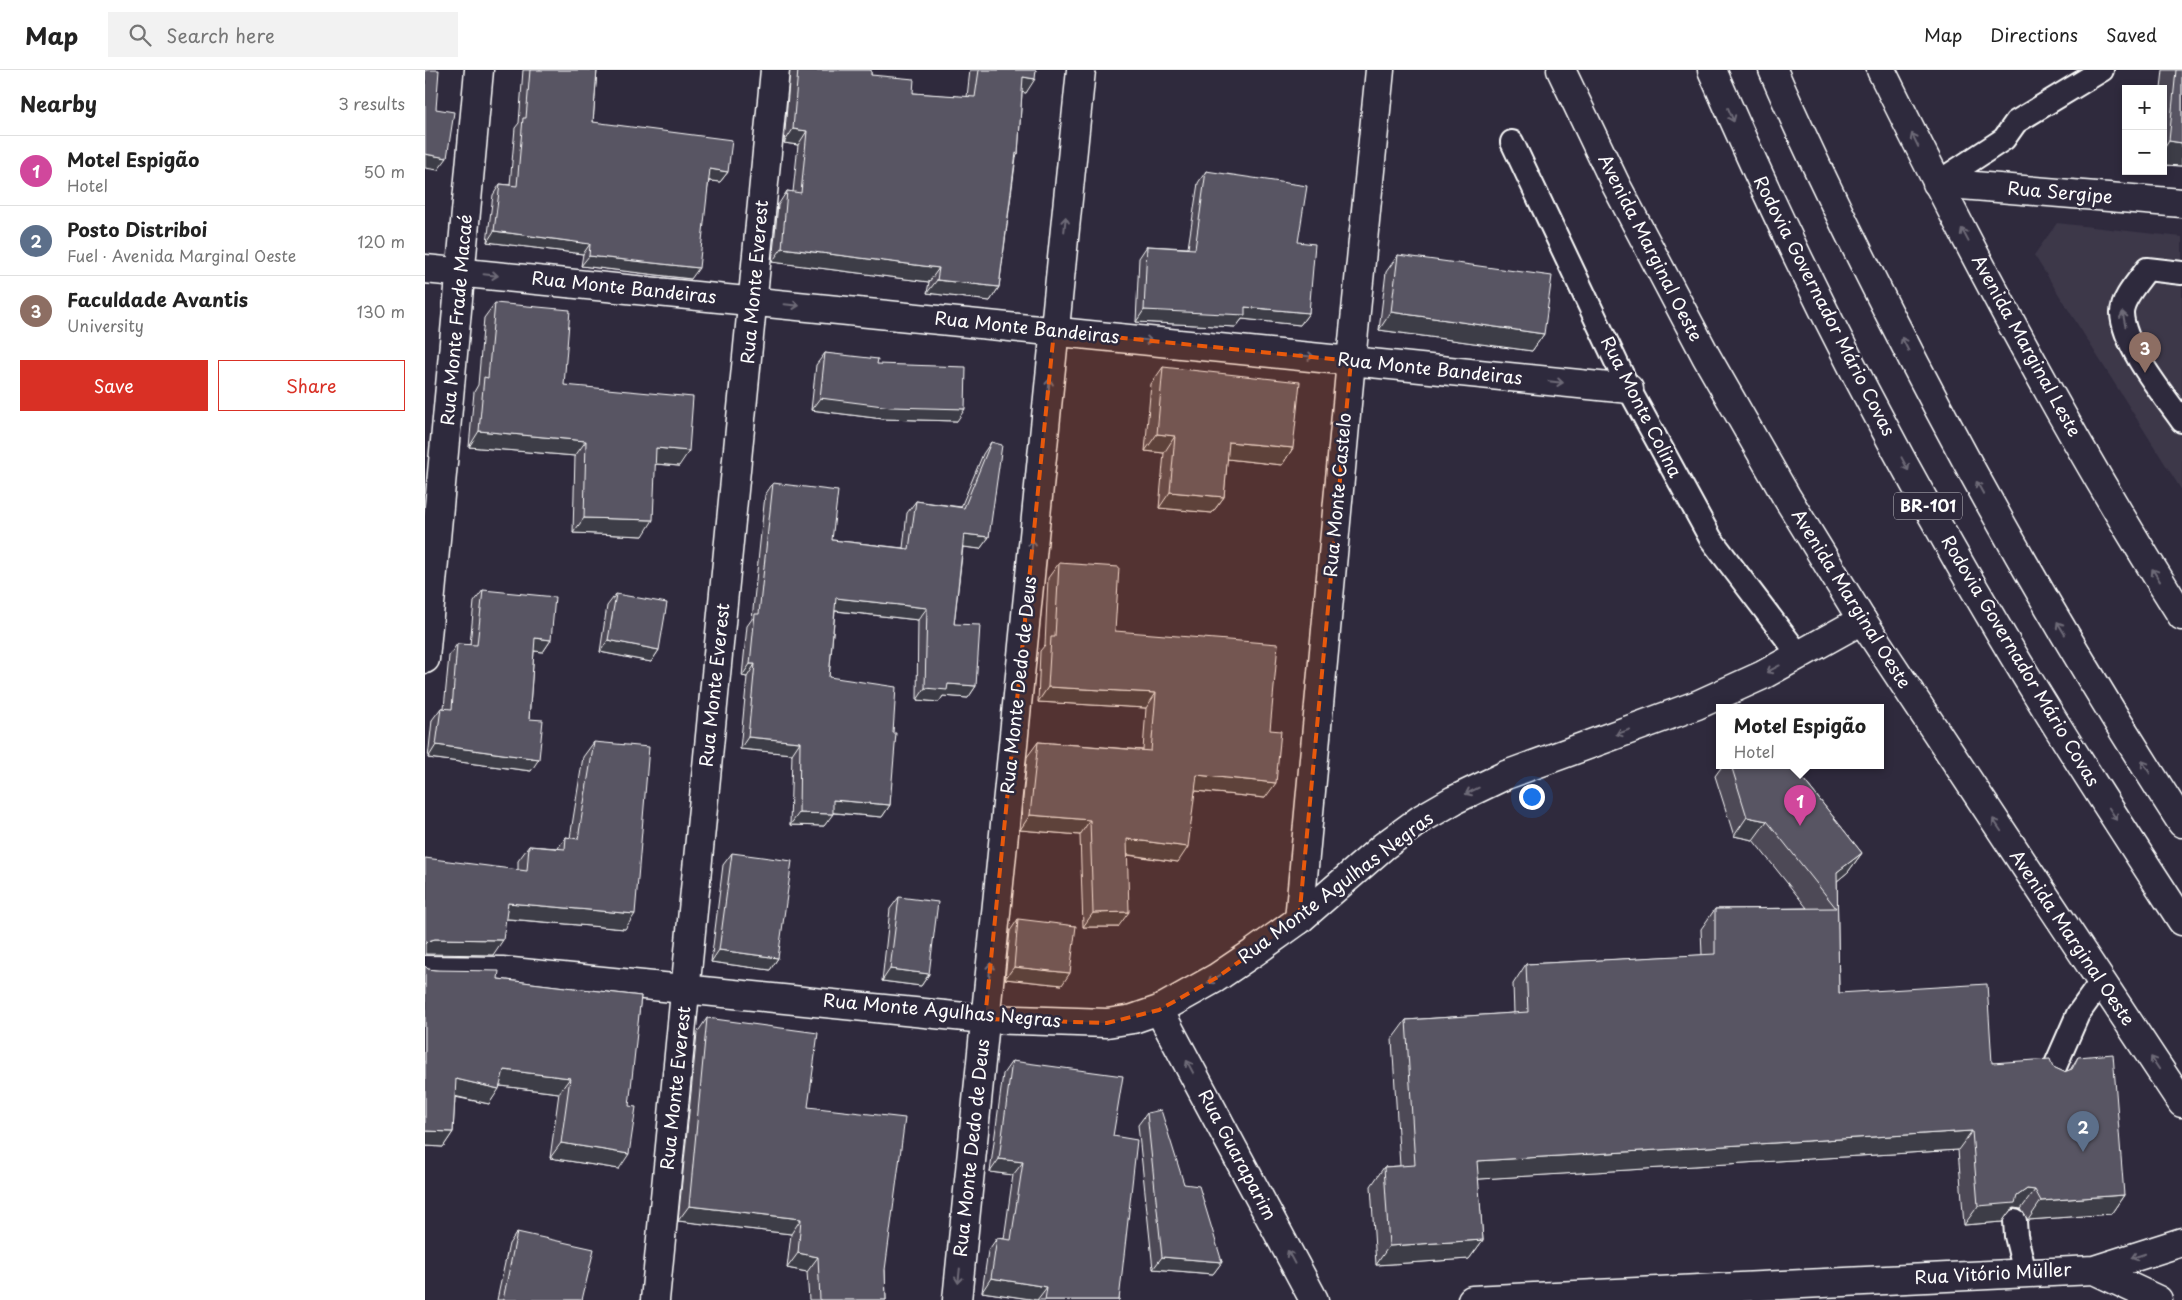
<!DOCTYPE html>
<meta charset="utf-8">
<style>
body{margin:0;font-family:"Playpen Sans",sans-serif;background:#f2f2f2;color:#222}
.controls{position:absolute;right:15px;top:15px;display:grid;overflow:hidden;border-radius:0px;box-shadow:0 2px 8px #0003}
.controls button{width:45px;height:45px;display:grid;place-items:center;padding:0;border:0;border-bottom:1px solid #e0e0e0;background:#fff;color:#222;font:25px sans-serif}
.you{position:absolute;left:1106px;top:726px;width:18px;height:18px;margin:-12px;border:4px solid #fff;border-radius:50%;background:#1a73e8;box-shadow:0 0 0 8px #1a73e833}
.badge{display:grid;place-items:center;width:32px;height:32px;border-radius:50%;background:#d93025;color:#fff;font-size:16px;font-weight:700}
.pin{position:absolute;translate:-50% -41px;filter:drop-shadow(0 1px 2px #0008)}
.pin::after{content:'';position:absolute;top:26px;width:18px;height:15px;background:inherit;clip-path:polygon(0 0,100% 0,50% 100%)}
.popup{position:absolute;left:1291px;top:634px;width:168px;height:65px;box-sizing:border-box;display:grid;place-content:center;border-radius:0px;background:#fff;filter:drop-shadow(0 1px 4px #0005);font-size:16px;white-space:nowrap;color:#767676}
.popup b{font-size:19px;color:#222}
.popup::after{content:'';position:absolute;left:50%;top:100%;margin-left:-10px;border:10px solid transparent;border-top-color:#fff}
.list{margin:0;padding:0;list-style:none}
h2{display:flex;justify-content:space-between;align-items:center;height:65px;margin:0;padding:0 20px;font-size:21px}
h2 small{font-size:16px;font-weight:400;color:#767676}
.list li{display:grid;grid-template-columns:32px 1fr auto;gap:15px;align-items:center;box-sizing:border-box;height:70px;padding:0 20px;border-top:1px solid #e0e0e0}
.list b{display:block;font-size:19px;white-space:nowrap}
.list p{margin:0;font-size:16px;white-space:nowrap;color:#767676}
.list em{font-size:16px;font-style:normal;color:#767676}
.actions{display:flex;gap:10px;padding:15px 20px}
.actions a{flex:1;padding:11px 0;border:1px solid #d93025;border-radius:0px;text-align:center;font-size:18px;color:#d93025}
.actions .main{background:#d93025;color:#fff}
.icon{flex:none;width:28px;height:28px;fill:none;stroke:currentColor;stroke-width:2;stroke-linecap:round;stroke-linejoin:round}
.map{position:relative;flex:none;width:1757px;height:1230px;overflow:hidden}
header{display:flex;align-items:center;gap:30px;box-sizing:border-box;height:70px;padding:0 25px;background:#fff;border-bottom:1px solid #e0e0e0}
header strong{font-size:24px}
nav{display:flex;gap:28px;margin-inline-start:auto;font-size:18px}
.search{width:350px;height:45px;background:#f2f2f2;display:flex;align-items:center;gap:12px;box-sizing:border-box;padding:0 18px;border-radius:0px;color:#767676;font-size:19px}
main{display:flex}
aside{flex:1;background:#fff}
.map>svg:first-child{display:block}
</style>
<header>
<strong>Map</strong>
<div class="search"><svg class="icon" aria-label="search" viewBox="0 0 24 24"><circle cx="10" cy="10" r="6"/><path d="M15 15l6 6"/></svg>Search here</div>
<nav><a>Map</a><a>Directions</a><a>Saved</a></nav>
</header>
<main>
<aside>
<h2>Nearby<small>3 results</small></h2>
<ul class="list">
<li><span class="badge" style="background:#d1479c">1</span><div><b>Motel Espigão</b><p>Hotel</p></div><em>50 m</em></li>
<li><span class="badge" style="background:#5c6f8a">2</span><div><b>Posto Distriboi</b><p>Fuel · Avenida Marginal Oeste</p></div><em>120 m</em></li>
<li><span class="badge" style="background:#8d6e63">3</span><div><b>Faculdade Avantis</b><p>University</p></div><em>130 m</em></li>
</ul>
<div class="actions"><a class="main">Save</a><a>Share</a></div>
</aside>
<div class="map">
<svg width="1757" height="1230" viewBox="0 0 1757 1230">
<rect width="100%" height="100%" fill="#2f2a3d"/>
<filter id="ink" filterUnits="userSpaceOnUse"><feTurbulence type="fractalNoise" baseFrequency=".02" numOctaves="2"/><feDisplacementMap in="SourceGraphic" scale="10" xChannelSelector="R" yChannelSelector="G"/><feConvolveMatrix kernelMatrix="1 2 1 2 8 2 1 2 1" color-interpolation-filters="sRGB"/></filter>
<g filter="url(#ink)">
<path fill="#3c3749" d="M1632,153L1757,167V421L1609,185Z"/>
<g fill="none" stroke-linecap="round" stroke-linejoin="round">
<g stroke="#fff" stroke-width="26">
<path id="lane" d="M1087,72L1204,319L1286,469L1374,585
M1512,113L1579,69L1591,52L1677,0
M1757,203L1722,199C1714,211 1697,228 1697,243C1698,276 1738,324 1757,351
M1625,1008L1653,944L1676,912
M1590,1151L1591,1166L1600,1203"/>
</g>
<g stroke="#fff" stroke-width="31">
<path id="street" d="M1512,113L1757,133
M0,589L54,0
M874,850L926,291L1204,319
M230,1230L350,0"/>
</g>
<g stroke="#fff" stroke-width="31">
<path id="secondary" d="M0,199L926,291L955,0
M0,900L77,901L560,949L682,953L708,949L734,940L791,908L828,883L874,850L959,776L996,749L1029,730L1081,705L1272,635L1338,605L1437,550
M734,940L889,1230
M1669,1200L1733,1230
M532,1230L656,0
M1047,1230L1669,1200L1757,1172"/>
</g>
<g stroke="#fff" stroke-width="31">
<path id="primary" d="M1136,0L1191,115L1281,286L1361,426L1437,550L1757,1033
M1456,0C1548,186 1646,371 1757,546"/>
</g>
<g stroke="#fff" stroke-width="31">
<path id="highway" d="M1287,0C1371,194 1468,384 1577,566C1634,662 1696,757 1757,851
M1348,0C1383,82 1423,162 1463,241C1552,417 1649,587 1757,753"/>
</g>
<use href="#lane" stroke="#2f2a3d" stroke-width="22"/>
<use href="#street" stroke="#2f2a3d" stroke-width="28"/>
<use href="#secondary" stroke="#2f2a3d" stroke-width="28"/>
<use href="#primary" stroke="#2f2a3d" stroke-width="28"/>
<use href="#highway" stroke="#2f2a3d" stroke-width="28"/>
</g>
<path fill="#4d4956" stroke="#fff" d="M98,0H172L168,52L303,102L295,112L284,111L266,209L156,196L158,184L62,172L68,125L75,114L85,115L90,58L94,53Z
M365,0H446V5L488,23L542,27L545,0H611L601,23L597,22L593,84L591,87L574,217L565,231L502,223L504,212L347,192L353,135L362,121L368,122L373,75L359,73Z
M1738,0H1757V96L1738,95V19H1736Z
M781,101L873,172L884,243L875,255L817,249L811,257L711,252L714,188L722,176L763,178L773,113Z
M973,185L1119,264L1107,281L954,260L961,202Z
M70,233L139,315L254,396L230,394L218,466L148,463L150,386L44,377L49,322L53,315L59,248Z
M400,283L452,294L532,351L458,349L386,340L391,295Z
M738,297L868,378L857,395L802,389L799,427L787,443L734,438L739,383L720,381L726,314Z
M566,372L564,467L555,479L538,477L529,554L551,616L543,628L518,626L514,632L492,630L493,550L410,541L404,607L468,663L465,735L457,747L408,743L399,756L365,755L367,684L315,679L322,607L317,606L322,556L327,549L340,425L348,413L407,470L478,478L482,443L491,431L536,437L558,384Z
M634,493L690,561L845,660L840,728L770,721L753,792L702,785L693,857H658L655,765L595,760L602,687L613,672L718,680L721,638L613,632L615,581L620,575L623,508Z
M58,520L126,570L118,582L109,581L104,649L106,701L3,688L7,650L16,638H19L24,586L32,574L45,575L49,532Z
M191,524L234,580L226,592L175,582L182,536Z
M169,672L200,859L81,849L68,885L93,800V791L104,776L133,778L141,767L145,768L158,687Z
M1298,695H1367L1437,783L1423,802L1412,811L1414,923L1567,993L1628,997L1639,1002L1645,1000L1653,987L1699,1125L1686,1144L1603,1150L1596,1139L1589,1138L1585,1141L1577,1152L1539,1155L1533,1080L1053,1109L1058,1170L1044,1189L951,1195L946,1116L959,1097L975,1096L967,969L981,950L1089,943L1088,914L1101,894L1277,885L1276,859L1290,839L1382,838L1328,770L1309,766L1290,706Z
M307,783L353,888L345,900L286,892L298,795Z
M474,827L504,904L496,916L457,911L465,839Z
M593,849L637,915L580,909L585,861Z
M0,896L3,899L73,909L216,926L194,1099L125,1088L134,1023L75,1016L64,1034L30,1027L28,1062L18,1077L0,1076Z
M282,948L383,1037L460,1200L461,1230H384L382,1202L362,1198L366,1164L253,1151L272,963Z
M587,991L688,1066L694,1230H612L557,1222L563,1181L572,1168L579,1169L588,1105L565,1102L578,1004Z
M722,1043L759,1114L797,1192L788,1204L728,1199L713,1055Z
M92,1162L157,1230H72L84,1174Z"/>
<path fill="#3e3c46" stroke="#fff" d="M598,7L610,9L601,23L588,21Z
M368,59L382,61L373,75L359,73Z
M1744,71L1757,73V96L1738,95V80Z
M0,84L22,88L13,100L0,98Z
M285,99L303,102L295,112L277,110Z
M69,161L165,174L158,184L62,172Z
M357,178L514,198L504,212L347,192Z
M164,186L274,198L266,209L156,196Z
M512,210L574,217L565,231L502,223Z
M820,237L884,243L875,255L817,249L811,257L711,252L719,240Z
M966,242L1119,264L1107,281L954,260Z
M395,328L540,339L532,351L458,349L386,340Z
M54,361L161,371L150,386L44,377Z
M732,364L750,366L739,383L720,381Z
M804,372L868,378L857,395L793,388Z
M231,378L264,381L254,396L220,393Z
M745,422L799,427L787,443L734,438Z
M159,448L228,450L218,466L148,463Z
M539,464L564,467L555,479L531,476Z
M411,528L502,538L493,550L403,540Z
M110,568L126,570L118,582L102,580Z
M183,570L234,580L226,592L175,582Z
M325,594H330L322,607L317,606Z
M523,614L551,616L543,628L518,626L514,632L492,630L500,618Z
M623,617L731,623L721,638L613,632Z
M323,667L375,672L367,684L315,679Z
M11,675L114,689L106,701L3,688Z
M772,705L851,713L840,728L762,720Z
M408,730L465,735L457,747L400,742Z
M374,743L408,744L399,756L365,755Z
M605,745L665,750L655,765L595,760Z
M1322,747L1342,751L1328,770L1309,766Z
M702,769L763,777L753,792L691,783Z
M1437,783L1423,802L1399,822L1412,802Z
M83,833L210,844L200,859L72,848Z
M704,842L693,857H658L668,843Z
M10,869L78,870L68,885L0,884V874L3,871Z
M294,880L353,888L345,900L286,892Z
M589,897L645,903L637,915L580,909Z
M465,899L504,904L496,916L457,911Z
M79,1000L145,1008L134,1023L68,1015Z
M31,1009L74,1019L64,1034L20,1024Z
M0,1061L28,1062L18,1077L0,1076Z
M1547,1061L1533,1080L1039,1110L1052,1091Z
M136,1073L204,1084L194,1099L125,1088Z
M574,1089L598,1092L588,1105L565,1102Z
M1602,1119L1610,1120L1596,1139L1589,1138L1585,1141L1577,1152L1539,1155L1553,1136L1592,1126Z
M1699,1125L1686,1144L1603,1150L1616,1131Z
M264,1136L376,1149L366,1164L253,1151Z
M1058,1170L1044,1189L951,1195L964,1176Z
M373,1183L393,1187L382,1202L362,1198Z
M737,1187L797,1192L788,1204L728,1199Z
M566,1208L622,1217L612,1230L557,1222Z"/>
<path fill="#595564" stroke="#fff" d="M0,0H14L11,39L29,42L22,88L0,84Z
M105,0H172L168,52L307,70L303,102L285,99L274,198L164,186L165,174L69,161L75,114L92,116L98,48H101Z
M373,0H446V5L489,9L488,23L550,27L554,0H611L610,9L598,7L593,84L591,83L574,217L512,210L514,198L357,178L362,121L376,123L382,61L368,59Z
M1751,0H1757V73L1744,71Z
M781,101L882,116L873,172L890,174L884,243L820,237V245L719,240L722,176L770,179Z
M973,185L1127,206L1119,264L966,242Z
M70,233L145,240L139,315L268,327L264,381L231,378L228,450L159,448L161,371L54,361L59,307L63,308Z
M400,283L453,289L452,294L541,297L540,339L466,337L395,328Z
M738,297L875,312L868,378L804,372L799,427L745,422L750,366L732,364Z
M566,372L577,375L564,467L539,464L529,554L555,555L551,616L523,614L522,620L500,618L502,538L411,528L404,607L471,617L468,663H471L465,735L408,730V744L374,743L375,672L323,667L330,594H325L330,544H334L348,413L413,421L407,470L484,479L491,431L539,438Z
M634,493L694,497L690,561L853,574L845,660L856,661L851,713L772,705L763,777L702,769L704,842L668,843L665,750L605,745L613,672L726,681L731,623L623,617L626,567H630Z
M58,520L130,527L126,570L110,568L104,649L118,650L114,689L11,675L16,638L27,639L32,574L52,575Z
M191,524L242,533L234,580L183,570Z
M169,672L224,677L210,844L83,833L78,870L10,869L3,871L0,874V788L102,801L104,776L140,779L141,767L153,769Z
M1306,695H1367L1437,783L1412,802L1414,923L1562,914L1567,993L1625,989L1628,997L1639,1002L1647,999L1653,987L1688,984L1699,1125L1616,1131L1610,1120L1602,1119L1592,1126L1590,1133L1553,1136L1547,1061L1052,1091L1058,1170L964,1176L959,1097L990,1095L981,950L1103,942L1101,894L1290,884V839L1411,838L1342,751L1322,747Z
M307,783L367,791L353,888L294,880Z
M474,827L513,832L504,904L465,899Z
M593,849L651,856L645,903L589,897Z
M0,896L3,899L10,900L74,901L73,909L216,926L204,1036L211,1037L204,1084L136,1073L145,1008L79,1000L74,1019L31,1009L28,1062L0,1061Z
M282,948L393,963L383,1037L480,1048L460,1200L461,1230H395L393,1187L373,1183L376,1149L264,1136Z
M587,991L698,1006L688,1066L712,1070L694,1230H620L622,1217L566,1208L572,1168L586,1170L598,1092L574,1089Z
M736,1040L759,1114L774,1116L797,1192L737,1187L722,1043Z
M92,1162L169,1179L157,1230H78Z"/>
<defs><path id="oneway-shaft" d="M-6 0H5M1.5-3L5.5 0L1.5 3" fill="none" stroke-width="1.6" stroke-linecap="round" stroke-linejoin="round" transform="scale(1.25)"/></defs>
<g stroke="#6d6a77">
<use href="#oneway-shaft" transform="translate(1306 45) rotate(67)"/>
<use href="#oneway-shaft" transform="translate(1490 70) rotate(-116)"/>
<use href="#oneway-shaft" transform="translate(640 154) rotate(-84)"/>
<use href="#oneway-shaft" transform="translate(1540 165) rotate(-118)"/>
<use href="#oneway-shaft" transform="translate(66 205) rotate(6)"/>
<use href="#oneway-shaft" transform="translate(367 235) rotate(6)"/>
<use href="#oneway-shaft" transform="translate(1699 249) rotate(-101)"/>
<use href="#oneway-shaft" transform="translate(720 270) rotate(6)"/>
<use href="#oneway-shaft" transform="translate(1480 274) rotate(-117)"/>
<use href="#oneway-shaft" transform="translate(882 286) rotate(6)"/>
<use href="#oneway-shaft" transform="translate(1131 312) rotate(6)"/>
<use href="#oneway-shaft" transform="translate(624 316) rotate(-84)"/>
<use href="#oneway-shaft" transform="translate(1480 394) rotate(62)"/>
<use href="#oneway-shaft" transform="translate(1555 418) rotate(-119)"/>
<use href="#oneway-shaft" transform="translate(607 477) rotate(-84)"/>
<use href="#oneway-shaft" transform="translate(1731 505) rotate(-122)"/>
<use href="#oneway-shaft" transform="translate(1636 558) rotate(-121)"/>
<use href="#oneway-shaft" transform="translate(1348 599) rotate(152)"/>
<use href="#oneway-shaft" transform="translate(1198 662) rotate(160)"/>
<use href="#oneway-shaft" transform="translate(1721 697) rotate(-122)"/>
<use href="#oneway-shaft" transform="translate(1047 721) rotate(154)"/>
<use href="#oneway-shaft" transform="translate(1688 744) rotate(57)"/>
<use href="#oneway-shaft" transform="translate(1572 755) rotate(-124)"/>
<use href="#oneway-shaft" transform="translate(565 900) rotate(-84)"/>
<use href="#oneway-shaft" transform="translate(789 909) rotate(149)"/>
<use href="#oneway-shaft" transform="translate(1730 993) rotate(-124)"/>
<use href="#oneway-shaft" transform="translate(765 997) rotate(-118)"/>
<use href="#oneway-shaft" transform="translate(1713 1186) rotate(162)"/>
<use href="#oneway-shaft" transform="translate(866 1187) rotate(-118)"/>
<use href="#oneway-shaft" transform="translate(534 1206) rotate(96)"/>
</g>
</g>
<path fill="#e8590c" fill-opacity="0.2" stroke="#e8590c" stroke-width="4" stroke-dasharray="10 6" stroke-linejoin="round" d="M629,261L926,291L874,850L791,908L734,940L682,953L560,949Z"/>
<g text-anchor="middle" stroke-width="5" stroke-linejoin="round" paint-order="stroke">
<rect fill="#2f2a3d" stroke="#c1bfc5" stroke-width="1" x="1469" y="422.5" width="68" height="27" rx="4"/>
<g font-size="16" font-weight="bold" fill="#fff">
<text x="1503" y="442">BR-101</text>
</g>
<g font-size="18" fill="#fff" stroke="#2f2a3d">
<text transform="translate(1635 123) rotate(5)" y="6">Rua Sergipe</text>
<text transform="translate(1225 178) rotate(63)" y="6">Avenida Marginal Oeste</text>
<text transform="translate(330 212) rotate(-85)" y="6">Rua Monte Everest</text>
<text transform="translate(199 218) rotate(6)" y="6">Rua Monte Bandeiras</text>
<text transform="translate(1399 236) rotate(63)" y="6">Rodovia Governador Mário Covas</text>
<text transform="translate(32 250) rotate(-85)" y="6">Rua Monte Frade Macaé</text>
<text transform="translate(602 258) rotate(6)" y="6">Rua Monte Bandeiras</text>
<text transform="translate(1601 276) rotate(61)" y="6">Avenida Marginal Leste</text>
<text transform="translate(1005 299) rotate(6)" y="6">Rua Monte Bandeiras</text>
<text transform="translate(1216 337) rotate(63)" y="6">Rua Monte Colina</text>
<text transform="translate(913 425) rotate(-85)" y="6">Rua Monte Castelo</text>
<text transform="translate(1426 529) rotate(58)" y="6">Avenida Marginal Oeste</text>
<text transform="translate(1595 591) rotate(59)" y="6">Rodovia Governador Mário Covas</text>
<text transform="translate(290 615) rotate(-84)" y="6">Rua Monte Everest</text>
<text transform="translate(594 615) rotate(-84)" y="6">Rua Monte Dedo de Deus</text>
<text transform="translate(911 818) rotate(-37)" y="6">Rua Monte Agulhas Negras</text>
<text transform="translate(1647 868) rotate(56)" y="6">Avenida Marginal Oeste</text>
<text transform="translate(517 941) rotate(5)" y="6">Rua Monte Agulhas Negras</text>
<text transform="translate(251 1018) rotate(-84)" y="6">Rua Monte Everest</text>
<text transform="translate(547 1078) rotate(-84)" y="6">Rua Monte Dedo de Deus</text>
<text transform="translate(812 1085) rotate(62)" y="6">Rua Guaraparim</text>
<text transform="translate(1568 1204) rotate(-3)" y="6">Rua Vitório Müller</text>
</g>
</g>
</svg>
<div class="controls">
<button>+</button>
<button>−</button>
</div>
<div class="you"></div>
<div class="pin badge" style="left:1375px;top:756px;background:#d1479c">1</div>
<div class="popup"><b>Motel Espigão</b>Hotel</div>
<div class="pin badge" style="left:1658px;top:1082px;background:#5c6f8a">2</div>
<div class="pin badge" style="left:1720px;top:303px;background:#8d6e63">3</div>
</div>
</main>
